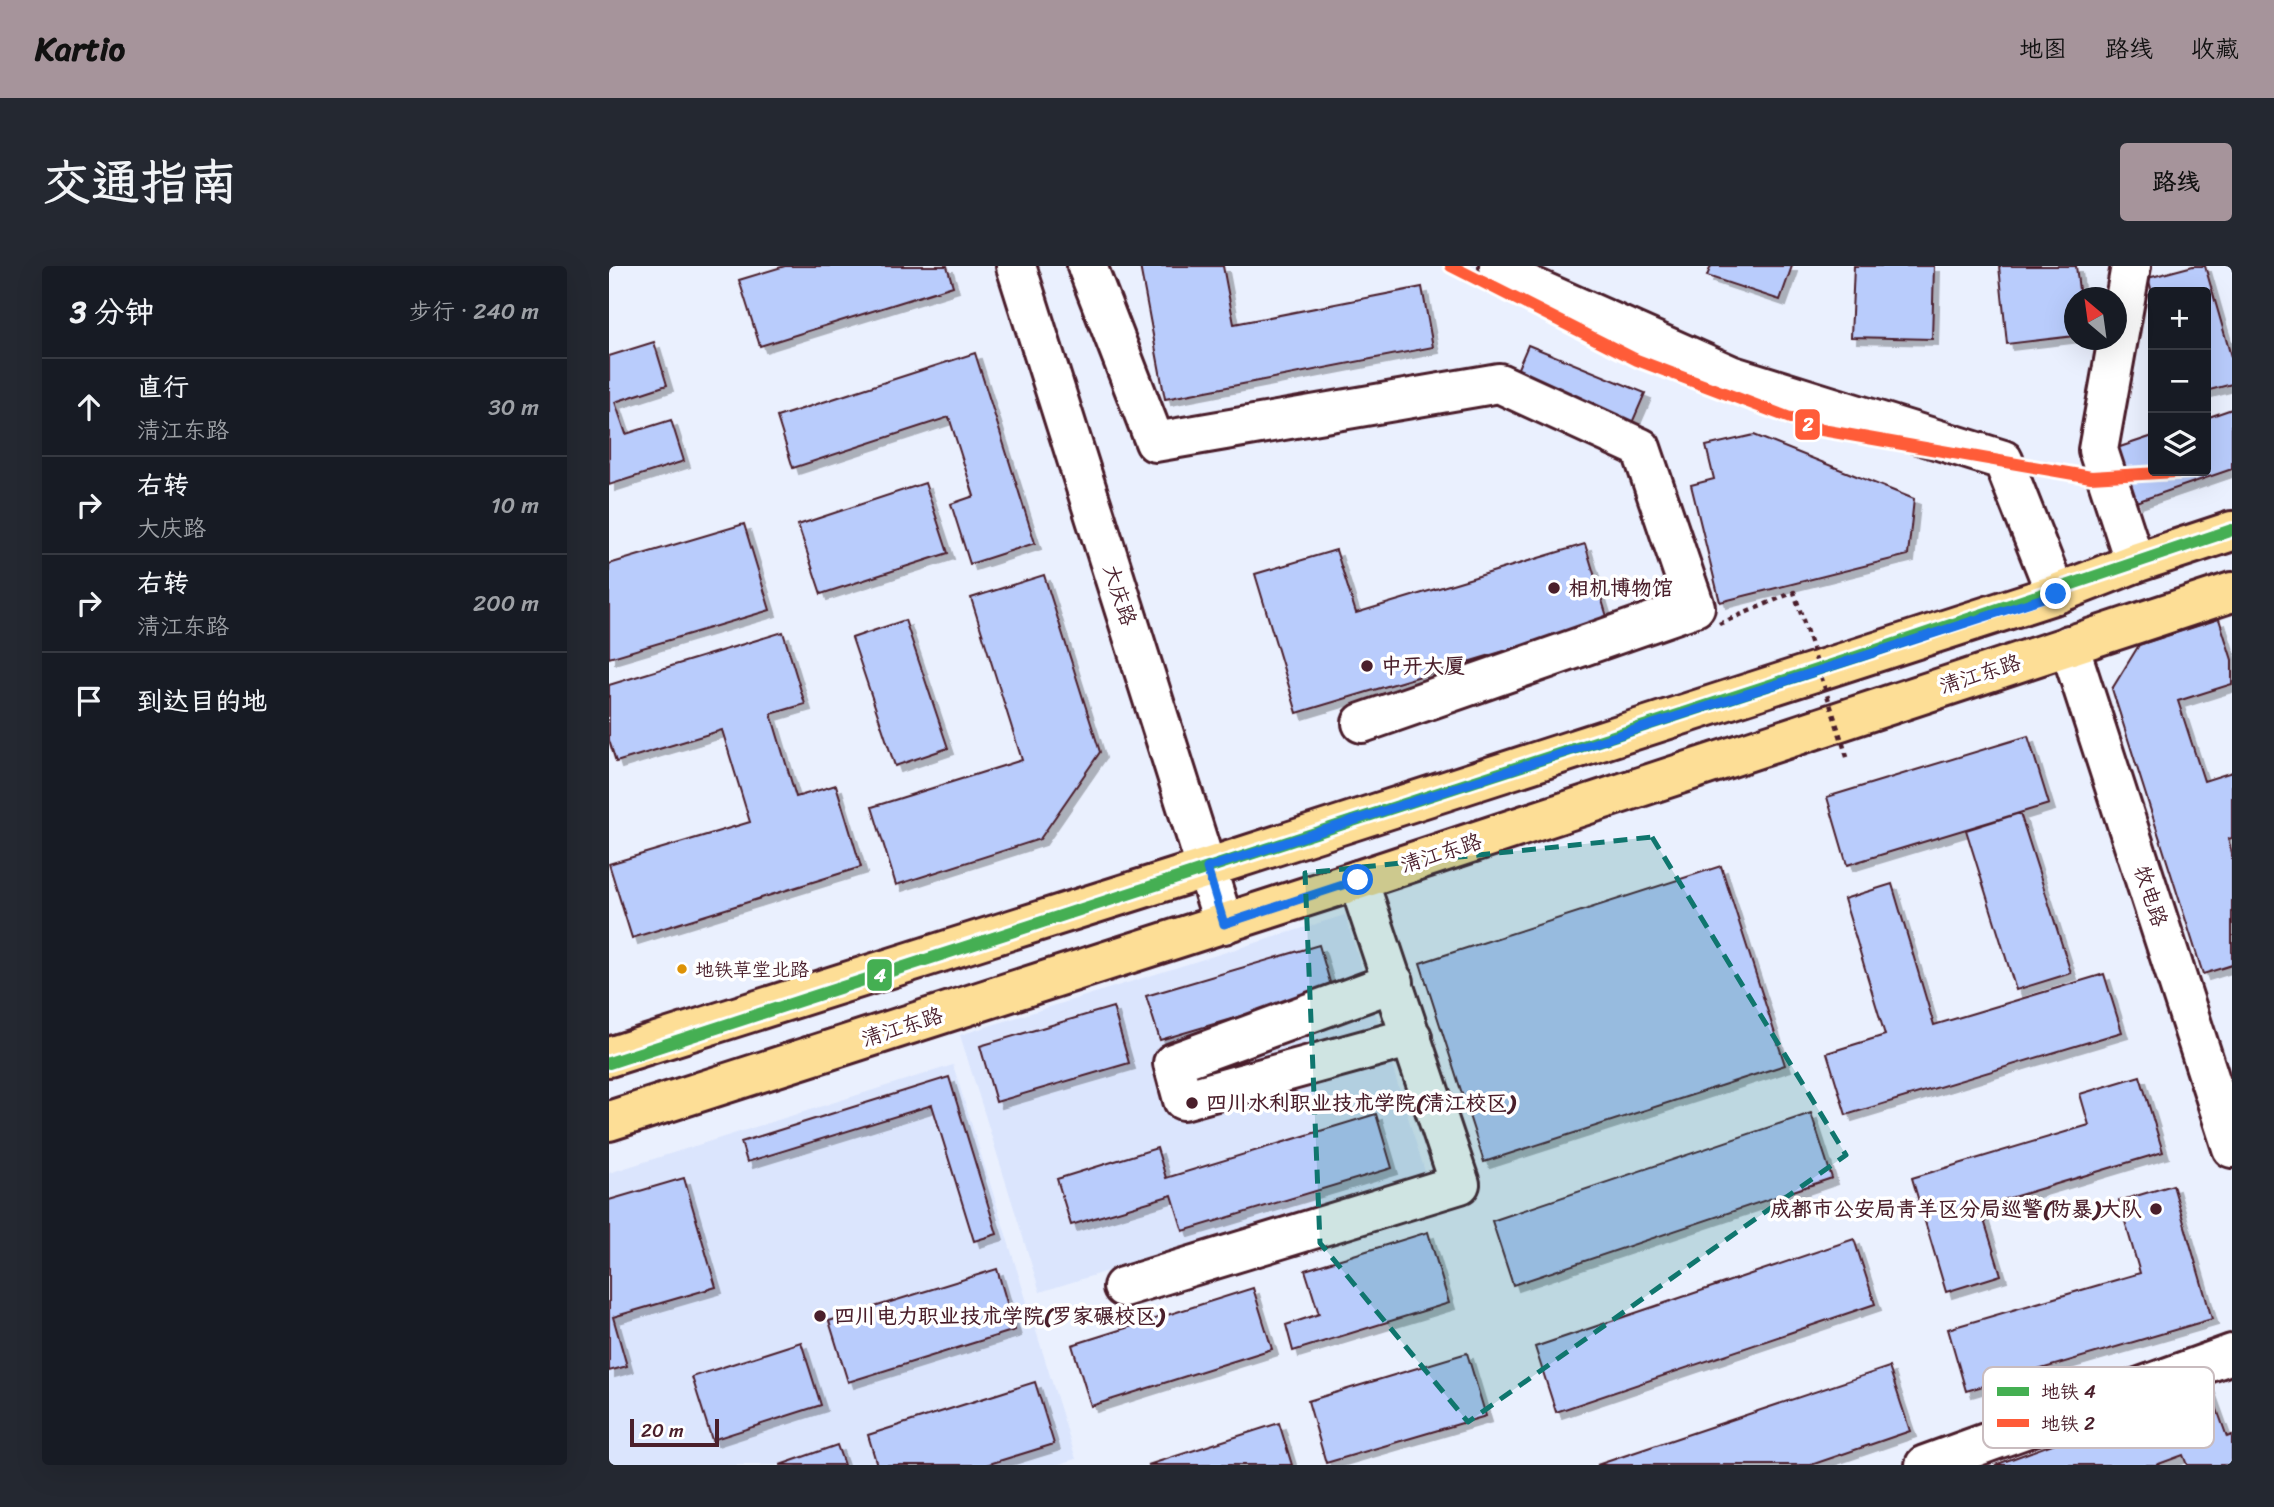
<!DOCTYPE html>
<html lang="zh">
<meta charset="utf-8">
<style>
body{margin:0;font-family:Sriracha,"LXGW WenKai TC",sans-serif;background:#242831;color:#f1f3f6}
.controls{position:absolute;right:21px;top:21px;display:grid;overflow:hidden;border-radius:7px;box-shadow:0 7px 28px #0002}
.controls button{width:63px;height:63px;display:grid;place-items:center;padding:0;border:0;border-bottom:2px solid #363941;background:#171b24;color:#f1f3f6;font:35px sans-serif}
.compass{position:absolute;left:1455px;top:21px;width:63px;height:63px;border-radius:50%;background:#171b24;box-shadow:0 7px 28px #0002;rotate:331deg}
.scale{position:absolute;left:21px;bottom:18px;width:89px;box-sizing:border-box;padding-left:7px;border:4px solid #4a1f2b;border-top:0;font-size:19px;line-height:24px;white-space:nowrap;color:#4a1f2b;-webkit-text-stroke:5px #fff;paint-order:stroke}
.stop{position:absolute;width:21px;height:21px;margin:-16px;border:5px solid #1a73e8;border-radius:50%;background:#fff}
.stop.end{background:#1a73e8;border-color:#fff;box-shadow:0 2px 7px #0008}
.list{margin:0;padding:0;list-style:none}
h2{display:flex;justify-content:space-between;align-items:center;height:91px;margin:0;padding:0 28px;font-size:30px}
h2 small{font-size:23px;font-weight:400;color:#9ea1a6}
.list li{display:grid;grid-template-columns:46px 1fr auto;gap:21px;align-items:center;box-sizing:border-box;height:98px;padding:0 28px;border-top:2px solid #363941}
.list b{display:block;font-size:26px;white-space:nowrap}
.list p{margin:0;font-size:23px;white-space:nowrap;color:#9ea1a6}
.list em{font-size:23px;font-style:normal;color:#9ea1a6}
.icon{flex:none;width:38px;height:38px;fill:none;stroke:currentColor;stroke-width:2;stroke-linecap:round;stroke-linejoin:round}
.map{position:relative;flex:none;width:1623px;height:1199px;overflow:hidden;border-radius:7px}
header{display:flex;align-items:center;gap:42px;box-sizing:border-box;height:98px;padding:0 35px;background:#a6949b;color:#111}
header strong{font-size:33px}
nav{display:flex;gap:38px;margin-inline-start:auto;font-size:24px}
.intro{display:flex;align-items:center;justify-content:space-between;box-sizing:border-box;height:168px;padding:0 42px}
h1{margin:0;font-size:49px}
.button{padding:18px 32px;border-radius:7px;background:#a6949b;color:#111;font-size:24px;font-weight:700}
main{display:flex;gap:42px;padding:0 42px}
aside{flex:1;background:#171b24;border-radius:7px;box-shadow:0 7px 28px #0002}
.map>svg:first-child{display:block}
</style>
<header>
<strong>Kartio</strong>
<nav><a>地图</a><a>路线</a><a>收藏</a></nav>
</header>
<div class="intro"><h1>交通指南</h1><a class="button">路线</a></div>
<main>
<aside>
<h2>3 分钟<small>步行 · 240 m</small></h2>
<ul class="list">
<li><svg class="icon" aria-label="ahead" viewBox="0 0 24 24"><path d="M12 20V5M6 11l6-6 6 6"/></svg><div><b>直行</b><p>清江东路</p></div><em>30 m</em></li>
<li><svg class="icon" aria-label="right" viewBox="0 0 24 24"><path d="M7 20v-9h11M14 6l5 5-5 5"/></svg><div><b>右转</b><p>大庆路</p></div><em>10 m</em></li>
<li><svg class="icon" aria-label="right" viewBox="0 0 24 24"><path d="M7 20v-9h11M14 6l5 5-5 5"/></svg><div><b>右转</b><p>清江东路</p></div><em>200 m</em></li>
<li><svg class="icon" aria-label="arrive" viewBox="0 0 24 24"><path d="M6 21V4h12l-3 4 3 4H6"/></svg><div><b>到达目的地</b></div></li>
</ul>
</aside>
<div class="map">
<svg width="1623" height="1199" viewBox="0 0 1623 1199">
<defs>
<filter id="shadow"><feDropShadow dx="6" dy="6" stdDeviation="0" flood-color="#0004"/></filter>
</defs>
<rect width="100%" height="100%" fill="#eaf0fe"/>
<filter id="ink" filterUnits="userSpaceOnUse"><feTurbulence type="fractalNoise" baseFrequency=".0143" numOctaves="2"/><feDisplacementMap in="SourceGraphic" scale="14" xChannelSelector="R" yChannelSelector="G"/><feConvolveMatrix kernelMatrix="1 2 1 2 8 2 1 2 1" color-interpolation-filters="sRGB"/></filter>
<g filter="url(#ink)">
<path fill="#dbe5fd" d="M736,649L816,906L431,1026L351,769Z
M344,799L467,1193L447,1199H0V907Z"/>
<path fill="#b9ccfc" stroke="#4a1f2b" stroke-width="2" filter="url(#shadow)" d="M176,0H338L344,20L151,80L130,14Z
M531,0H614L625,58L813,21L824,81L556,133Z
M1102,0H1183L1171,34L1098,10Z
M1245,0H1325L1323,73L1242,71Z
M1390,0H1467L1471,32H1465V70L1398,78Z
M1584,0H1596L1623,94V118L1597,125V26H1544V29L1539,12Z
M45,76L58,119L6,136L17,168L62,154L75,195L0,219V90Z
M919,79L1036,127L1020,164L903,116Z
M366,87L426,277L361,298L342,238L365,230L340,151L184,202L168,151Z
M1623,143V203L1527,236L1508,182L1544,170V205H1597V152Z
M1145,169L1305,233L1299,289L1111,336L1082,219L1105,213L1097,180Z
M316,217L339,287L212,328L189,259Z
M135,258L161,344L0,392V298Z
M976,278L999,354L688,447L646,308L727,284L747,347Z
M435,309L491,486L431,573L287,619L263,541L413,494L362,332Z
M1610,353L1623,394V418L1569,435L1595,515L1623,506V572L1619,573L1623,587V699L1594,708L1503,423L1530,379Z
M296,354L339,482L286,500L243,372Z
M174,366L196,438L162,448L187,531L227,519L252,601L23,672L0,598L141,556L113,464L7,496L0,474V419Z
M1419,470L1440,538L1238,599L1218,531Z
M1411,547L1462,707L1407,724L1357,564Z
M1112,600L1176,799L875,896L811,697Z
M1283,618L1325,759L1495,708L1513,766L1237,849L1218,787L1276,769L1235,633Z
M710,679L723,723L551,774L537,730Z
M504,741L520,797L387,836L371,780Z
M1531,810L1554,886L1371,941L1392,1009L1337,1026L1303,912L1480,859L1471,828Z
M340,811L388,968L365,975L323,839L138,896L132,876Z
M1202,847L1223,912L904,1019L883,955Z
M767,848L783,902L574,965L563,929L462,959L448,913L548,882L557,912Z
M75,912L107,1021L4,1051L18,1100L0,1105V934Z
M1564,919L1603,1053L1357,1125L1339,1063L1531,1007L1510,935Z
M819,966L840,1037L684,1085L677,1059L710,1048L696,1004Z
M1245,973L1266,1038L947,1146L926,1081Z
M388,1003L406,1064L239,1116L220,1055Z
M644,1022L663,1083L482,1140L463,1079Z
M192,1076L212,1139L103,1174L83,1111Z
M858,1087L877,1150L717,1197L699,1135Z
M1280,1101L1301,1165L1202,1199H988Z
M426,1116L445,1178L377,1199H268L259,1169Z
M1600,1121L1618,1171L1623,1169V1199H1578L1574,1189L1547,1199H1386Z
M670,1157L683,1199H539Z
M228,1179L235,1199H171Z"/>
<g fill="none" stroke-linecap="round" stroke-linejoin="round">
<g stroke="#4a1f2b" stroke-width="44">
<path id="minor" d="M407,0L615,658
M478,0L546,176L890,117L1032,182L1086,341L753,457
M890,0L908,14L1124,110L1394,194L1447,328
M1522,0L1489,184L1526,297
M1460,379L1623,882
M785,716L564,797L574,834L803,771
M514,1021L851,918L749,614
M1316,1199L1623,1088"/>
</g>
<g stroke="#4a1f2b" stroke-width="44">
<path id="major" d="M0,791L598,602L1447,328L1526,297L1623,265
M0,855L749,614L1623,326"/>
</g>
<use href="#minor" stroke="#fff" stroke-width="38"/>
<use href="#major" stroke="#fdde96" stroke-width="38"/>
<path stroke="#4a1f2b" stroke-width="4.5" stroke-dasharray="5 5" stroke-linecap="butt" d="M1110,358L1185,326L1239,494"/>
<g stroke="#fff" stroke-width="18">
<path id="metro-1" d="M0,797L1247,391L1623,264"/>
</g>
<g stroke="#fff" stroke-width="18">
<path id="metro-2" d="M842,0L1028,94L1213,164L1482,211L1584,205"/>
</g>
<use href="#metro-1" stroke="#44af52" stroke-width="12"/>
<use href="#metro-2" stroke="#ff5c39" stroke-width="12"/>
</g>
</g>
<g fill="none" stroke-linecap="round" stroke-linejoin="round" filter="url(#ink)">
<path stroke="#1a73e8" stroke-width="9" d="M749,614L615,658L598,602L1447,328"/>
</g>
<path fill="#0f766e" fill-opacity="0.2" stroke="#0f766e" stroke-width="5" stroke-dasharray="14 9" stroke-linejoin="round" d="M1043,571L1237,889L859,1156L711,977L696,607Z"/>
<g fill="#4a1f2b" stroke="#fff" stroke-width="2.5">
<circle cx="945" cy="322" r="7"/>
<circle cx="758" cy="400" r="7"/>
<circle cx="583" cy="837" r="7"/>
<circle cx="1547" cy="943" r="7"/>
<circle cx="211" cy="1050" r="7"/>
</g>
<circle fill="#dd9206" stroke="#fff" stroke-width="2.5" cx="73" cy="703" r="6"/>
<g text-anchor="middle" stroke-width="7" stroke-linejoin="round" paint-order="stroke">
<g font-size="19" fill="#4a1f2b" stroke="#fff" text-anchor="start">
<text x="86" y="710">地铁草堂北路</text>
</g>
<g font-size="21" font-weight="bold" fill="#4a1f2b" stroke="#fff" text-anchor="start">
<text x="959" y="329">相机博物馆</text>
<text x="772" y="407">中开大厦</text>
<text x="597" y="844">四川水利职业技术学院(清江校区)</text>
<text x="1533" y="950" text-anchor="end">成都市公安局青羊区分局巡警(防暴)大队</text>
<text x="225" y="1057">四川电力职业技术学院(罗家碾校区)</text>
</g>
<g font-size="21" fill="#4a1f2b" stroke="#fff">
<text transform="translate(511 329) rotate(72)" y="7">大庆路</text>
<text transform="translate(1371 408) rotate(-18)" y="7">清江东路</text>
<text transform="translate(832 587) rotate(-18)" y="7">清江东路</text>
<text transform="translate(1542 630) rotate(72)" y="7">牧电路</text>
<text transform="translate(293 761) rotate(-18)" y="7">清江东路</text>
</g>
</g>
<rect x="1374" y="1101" width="231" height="81" rx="10" fill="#fff" stroke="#c9bcbf" stroke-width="2"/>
<rect x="1388" y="1121" width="32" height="9" fill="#44af52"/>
<rect x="1388" y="1153" width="32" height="8" fill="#ff5c39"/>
<g font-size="19" fill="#4a1f2b">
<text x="1432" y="1132">地铁 4</text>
<text x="1432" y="1164">地铁 2</text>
</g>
<g stroke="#fff" stroke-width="2.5">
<rect x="1185" y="142" width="27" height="33" rx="7" fill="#ff5c39"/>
<rect x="257" y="692" width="27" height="34" rx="7" fill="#44af52"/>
</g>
<g font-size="19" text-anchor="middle" font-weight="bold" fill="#fff">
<text x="1199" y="165">2</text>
<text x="271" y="716">4</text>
</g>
</svg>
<div class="controls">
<button>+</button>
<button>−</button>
<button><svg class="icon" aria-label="layers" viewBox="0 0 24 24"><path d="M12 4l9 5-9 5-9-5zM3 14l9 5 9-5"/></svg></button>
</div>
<svg class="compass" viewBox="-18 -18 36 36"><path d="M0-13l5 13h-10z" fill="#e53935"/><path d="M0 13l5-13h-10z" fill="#9ea1a6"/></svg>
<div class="scale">20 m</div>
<div class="stop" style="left:749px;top:614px"></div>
<div class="stop end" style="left:1447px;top:328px"></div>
</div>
</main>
